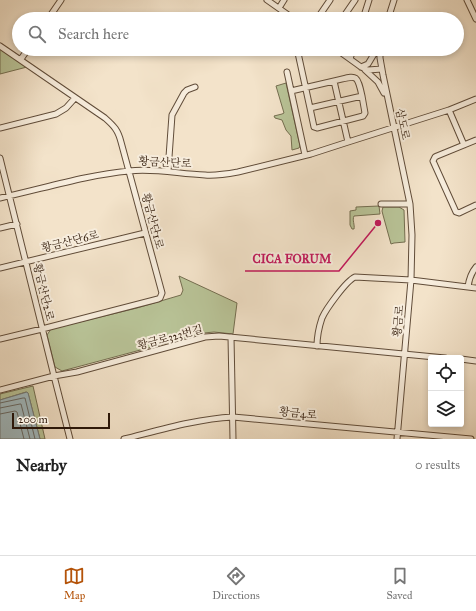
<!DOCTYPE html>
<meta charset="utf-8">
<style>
body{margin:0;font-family:"IM FELL Great Primer","Noto Serif KR",serif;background:#f2f2f2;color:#222}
.controls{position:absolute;right:12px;bottom:12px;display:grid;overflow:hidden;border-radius:4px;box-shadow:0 2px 6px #0003}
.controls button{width:36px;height:36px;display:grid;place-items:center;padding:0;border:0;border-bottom:1px solid #e0e0e0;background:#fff;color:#222;font:20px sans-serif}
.scale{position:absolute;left:12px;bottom:10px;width:98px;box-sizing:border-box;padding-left:4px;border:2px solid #2f1909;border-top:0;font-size:11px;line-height:14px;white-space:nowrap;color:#2f1909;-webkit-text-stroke:3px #f7eddd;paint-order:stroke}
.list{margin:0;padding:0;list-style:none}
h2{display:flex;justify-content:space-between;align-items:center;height:52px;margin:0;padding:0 16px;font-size:17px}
h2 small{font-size:13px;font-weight:400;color:#767676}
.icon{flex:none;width:22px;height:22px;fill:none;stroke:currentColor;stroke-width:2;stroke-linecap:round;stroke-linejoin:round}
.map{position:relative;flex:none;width:476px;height:439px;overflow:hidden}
.search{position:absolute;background:#fff;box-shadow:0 2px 6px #0003;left:12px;right:12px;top:12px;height:44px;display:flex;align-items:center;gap:10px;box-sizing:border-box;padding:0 14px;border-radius:22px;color:#767676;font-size:15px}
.sheet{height:116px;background:#fff}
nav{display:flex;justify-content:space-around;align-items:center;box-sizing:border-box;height:56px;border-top:1px solid #e0e0e0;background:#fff;font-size:11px;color:#767676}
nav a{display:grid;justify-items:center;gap:2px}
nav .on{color:#b45309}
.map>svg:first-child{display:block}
</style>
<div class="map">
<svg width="476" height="439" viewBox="0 0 476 439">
<rect width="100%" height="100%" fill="#f3e3ca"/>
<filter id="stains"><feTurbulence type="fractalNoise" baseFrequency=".005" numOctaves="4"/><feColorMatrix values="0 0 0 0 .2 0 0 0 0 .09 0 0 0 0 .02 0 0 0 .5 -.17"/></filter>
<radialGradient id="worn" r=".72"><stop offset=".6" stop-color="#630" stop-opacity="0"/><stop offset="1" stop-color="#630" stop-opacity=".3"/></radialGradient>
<path fill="#b9c498" stroke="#746e50" d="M0,49L27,67L0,74Z
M286,83L300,146L299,148L292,150L291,136L286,130L282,120L275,118L274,116L282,114L284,113L276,86Z
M379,206L380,214L354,216C352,220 355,225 354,229H352L350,225V211L356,210V207Z
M383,207H399L404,210L405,242L394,243L391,244L383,215L382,211Z
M179,276L237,303L233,334L214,332L204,333L62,371L55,367L47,335L51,329L137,308L181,295L183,290Z
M33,386L45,439H40L28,393L26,392L0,400V394Z"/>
<path fill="#a1bbc2" stroke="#737a78" d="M27,392L28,393L40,439H0V400Z"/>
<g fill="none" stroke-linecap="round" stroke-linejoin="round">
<path stroke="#686a66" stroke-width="1" d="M0,403L23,398H25L35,439
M0,408L20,404H21L30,439
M0,414L15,411L17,412L24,439"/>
<g stroke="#604c39" stroke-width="7">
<path id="minor" d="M267,0L294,19
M467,0L476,19
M279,8L284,0
M48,19L61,0
M317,19L330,0
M342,19L355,0
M363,19L369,0
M388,19L394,0
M0,46L105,118C114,126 118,130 121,142L162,293L160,298L158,299L42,329L0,339
M336,49L361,67L368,70L382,69
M380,49V58L383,75L410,204L412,235L411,280L397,439
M298,53L310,108
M21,59L28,49
M350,59L353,49
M361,67L368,64L377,49
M365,70L378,82L384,93
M287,72L305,155
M334,81C356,76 357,72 362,96
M291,91L334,81L348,142
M362,96L365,113L363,116L317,128L314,127L310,108Z
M449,110L464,145
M0,128L56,114L66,108L75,98
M476,140L437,156L435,157L433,161L456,212L459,213L476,205
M0,158L54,376L0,390
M168,171L172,115L184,93L187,90L195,87
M0,198C42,189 86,175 129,171C155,168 179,174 205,175C216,176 227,174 238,172L311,154L345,143L449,110L476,99
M381,204H410
M0,228L17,224
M0,268L145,233
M468,287C469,279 471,273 476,267
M231,337L233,439
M317,346C317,336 319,327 322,318C326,309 346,281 355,277L411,280L476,288
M461,359L476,361
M70,439L54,376L77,372L205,337L219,336L445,358
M124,439C160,430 196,419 233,417L471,439"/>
</g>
<use href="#minor" stroke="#f7eddd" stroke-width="5"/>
</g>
<g text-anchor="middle" stroke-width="4" stroke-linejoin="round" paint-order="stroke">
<g font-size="11" fill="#2f1909" stroke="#f7eddd">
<text transform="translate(403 124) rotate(78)" y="4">삼도로</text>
<text transform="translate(165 162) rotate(3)" y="4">황금산단로</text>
<text transform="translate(153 221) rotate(75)" y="4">황금산단1로</text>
<text transform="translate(70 241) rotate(-14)" y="4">황금산단6로</text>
<text transform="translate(44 292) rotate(77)" y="4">황금산단2로</text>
<text transform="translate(398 321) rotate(-85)" y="4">황금로</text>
<text transform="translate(170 337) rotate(-15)" y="4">황금로323번길</text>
<text transform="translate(298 413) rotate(6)" y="4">황금4로</text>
</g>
</g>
<path fill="none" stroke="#c2185b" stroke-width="1.5" d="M378 223L339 271H245"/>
<circle fill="#c2185b" stroke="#f7eddd" stroke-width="1.5" cx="378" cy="223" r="4"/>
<g font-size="12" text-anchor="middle" font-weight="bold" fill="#c2185b" stroke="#f7eddd" stroke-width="4" stroke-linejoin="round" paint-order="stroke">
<text x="292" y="263">CICA FORUM</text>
</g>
<rect width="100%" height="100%" filter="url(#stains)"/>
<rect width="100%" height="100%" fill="url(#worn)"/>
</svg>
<div class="controls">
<button><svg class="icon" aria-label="locate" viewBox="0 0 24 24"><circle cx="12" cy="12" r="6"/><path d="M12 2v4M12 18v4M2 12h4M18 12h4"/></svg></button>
<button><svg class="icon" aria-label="layers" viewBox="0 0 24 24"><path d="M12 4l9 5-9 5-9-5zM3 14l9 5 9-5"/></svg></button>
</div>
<div class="scale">200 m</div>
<div class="search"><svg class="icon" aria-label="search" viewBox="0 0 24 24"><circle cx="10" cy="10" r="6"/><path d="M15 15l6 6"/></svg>Search here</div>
</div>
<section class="sheet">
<h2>Nearby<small>0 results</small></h2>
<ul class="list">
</ul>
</section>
<nav>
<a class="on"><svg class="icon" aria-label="map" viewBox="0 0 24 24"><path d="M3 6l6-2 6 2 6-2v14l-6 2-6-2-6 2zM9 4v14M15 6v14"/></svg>Map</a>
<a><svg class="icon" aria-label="directions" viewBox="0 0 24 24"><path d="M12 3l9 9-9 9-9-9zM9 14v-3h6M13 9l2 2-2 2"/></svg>Directions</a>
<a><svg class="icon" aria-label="saved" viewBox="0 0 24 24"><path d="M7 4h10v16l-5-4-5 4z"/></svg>Saved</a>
</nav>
